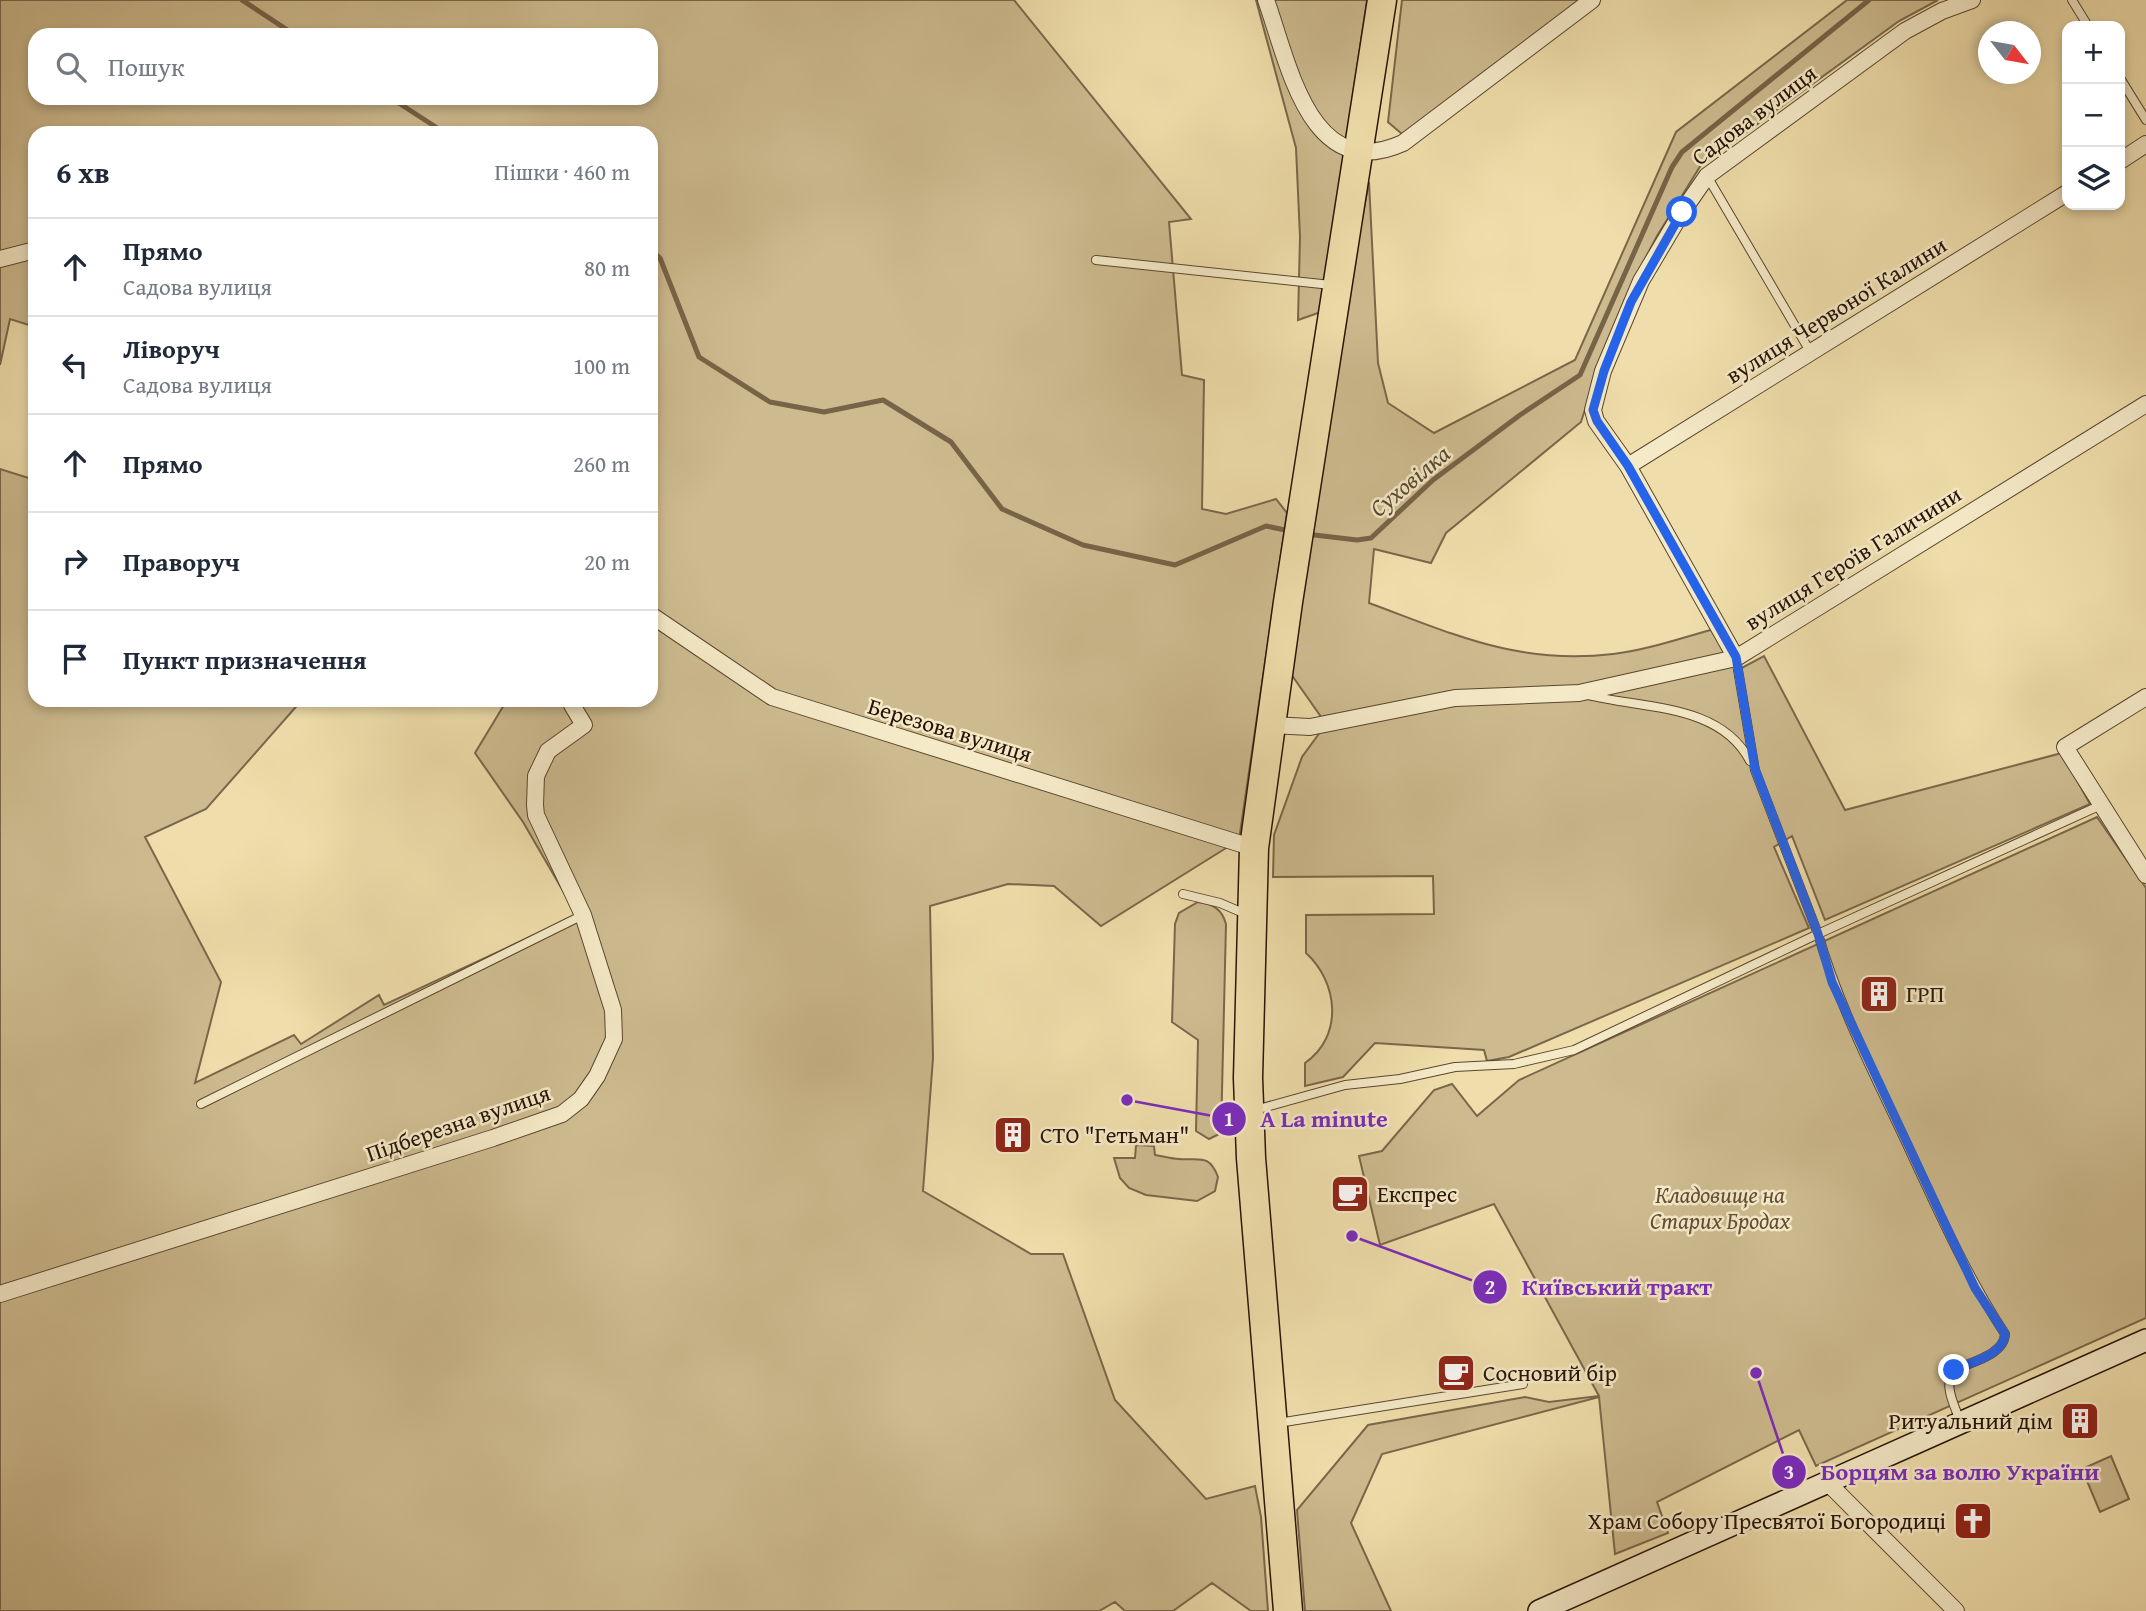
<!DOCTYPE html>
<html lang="uk">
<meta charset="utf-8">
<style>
body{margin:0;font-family:"Gentium Book Plus",serif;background:#f6f6f7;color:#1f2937}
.controls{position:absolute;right:21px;top:21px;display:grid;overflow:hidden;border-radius:14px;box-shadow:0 4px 10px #0003}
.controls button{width:63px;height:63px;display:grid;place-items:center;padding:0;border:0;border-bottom:2px solid #e0e1e3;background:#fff;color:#1f2937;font:35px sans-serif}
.compass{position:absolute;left:1978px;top:21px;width:63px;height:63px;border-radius:50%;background:#fff;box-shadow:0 4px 10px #0003;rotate:121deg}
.stop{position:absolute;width:21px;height:21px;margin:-16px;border:5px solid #2563eb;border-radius:50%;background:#fff}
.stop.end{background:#2563eb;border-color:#fff;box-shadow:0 2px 7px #0008}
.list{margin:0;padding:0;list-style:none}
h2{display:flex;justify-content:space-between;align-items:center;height:91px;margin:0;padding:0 28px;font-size:30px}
h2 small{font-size:23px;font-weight:400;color:#747a83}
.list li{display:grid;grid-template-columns:46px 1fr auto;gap:21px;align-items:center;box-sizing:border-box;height:98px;padding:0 28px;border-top:2px solid #e0e1e3}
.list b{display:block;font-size:26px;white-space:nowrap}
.list p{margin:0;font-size:23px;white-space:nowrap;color:#747a83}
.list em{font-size:23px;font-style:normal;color:#747a83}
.icon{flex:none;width:38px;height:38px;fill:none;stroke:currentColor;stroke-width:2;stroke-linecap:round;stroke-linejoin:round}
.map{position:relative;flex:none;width:2146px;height:1611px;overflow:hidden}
.search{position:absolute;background:#fff;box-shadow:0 4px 10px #0003;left:28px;top:28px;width:630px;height:77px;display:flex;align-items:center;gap:18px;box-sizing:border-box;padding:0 24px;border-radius:21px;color:#747a83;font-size:26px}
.panel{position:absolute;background:#fff;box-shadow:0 4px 10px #0003;left:28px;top:126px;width:630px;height:581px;border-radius:21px}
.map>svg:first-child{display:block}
</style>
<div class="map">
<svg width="2146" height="1611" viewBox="0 0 2146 1611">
<rect width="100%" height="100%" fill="#efdeab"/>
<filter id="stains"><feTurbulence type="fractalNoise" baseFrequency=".00286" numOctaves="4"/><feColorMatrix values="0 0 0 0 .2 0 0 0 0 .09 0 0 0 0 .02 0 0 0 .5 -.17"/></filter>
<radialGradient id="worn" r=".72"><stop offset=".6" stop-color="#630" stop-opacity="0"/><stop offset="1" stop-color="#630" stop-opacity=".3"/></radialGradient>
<path fill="#cdbb8f" stroke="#7a674a" stroke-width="2" fill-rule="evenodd" d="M0,0H1014L1191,219L1169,222L1182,375L1204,380L1202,509L1226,514L1276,499L1287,513L1239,840L1101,926L1054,886L1008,884L930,906L933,1058L923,1191L1031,1254H1063L1115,1400L1206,1499L1255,1486L1261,1517L1268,1611H1251L1212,1583L1173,1611H1125L1115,1602L1099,1611H0V469L35,480V700H302L206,809L145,837L221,982L195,1083L294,1035L301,1044L379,995L384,1005L577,915L523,822L475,753L507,700H651V133H35V327L10,319L0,365ZM35,35H651V98H35Z
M1256,0H1367L1321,312L1298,320L1300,237L1296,148Z
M1402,0H1592L1402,134L1388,122Z
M1847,0H1938L1899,21L1701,165L1657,236L1635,278L1606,344L1581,422L1446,533L1431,563L1374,549L1369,603C1456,635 1518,665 1613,654C1648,650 1684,637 1718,628L1736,671L1764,656L1845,810L2062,753L2090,804L1825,920L1792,836L1774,847L1809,928L1509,1057L1487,1061L1484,1050L1375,1043L1343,1077L1305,1086V1063C1344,1036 1338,982 1306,953V915L1434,914L1433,876L1273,877L1274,835L1302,757L1326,724L1291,674L1342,324L1369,182L1378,363L1388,403L1434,433L1575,360L1676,132Z
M2097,817L2146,888V1318L1816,1466L1799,1430L1657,1502L1668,1533L1615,1554L1599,1397L1382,1454L1351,1523L1391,1611H1305L1297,1510L1368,1425L1525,1397L1549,1402L1599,1396L1494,1204L1380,1245L1359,1156L1382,1151L1434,1090L1452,1084L1477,1116L1519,1080Z
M1198,902C1213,904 1222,909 1226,924L1221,1133L1209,1139L1196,1131L1198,1040L1172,1022L1175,924L1179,913Z
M1136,1145L1154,1146L1155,1155C1163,1156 1171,1159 1179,1159C1199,1161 1209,1153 1218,1177L1215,1191L1197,1201L1146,1195L1129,1188L1120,1178L1114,1158H1135Z
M2111,1456L2129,1499L2100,1512L2082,1469Z"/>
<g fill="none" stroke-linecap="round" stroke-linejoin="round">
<path stroke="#776347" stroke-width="5" d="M242,0L295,35
M391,98L445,133
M651,250L660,258L699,357L770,402L824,412L883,400L951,442L1002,509L1083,545L1175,565L1266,526L1290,531
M1306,534L1357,540L1371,538L1433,480L1520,415L1580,375L1672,167L1682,152L1869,0"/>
<g stroke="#5a462f" stroke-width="10">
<path id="lane" d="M2072,0L2088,26
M2120,78L2146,120
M1707,176L1811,353
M1096,260L1331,285
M1736,658L1755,770L1818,934L2101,805
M1588,695C1642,709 1720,703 1750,761
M1183,894L1220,903L1248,915
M201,1104L583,915
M1255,1110L1345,1085L1400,1079L1455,1067L1514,1064L1574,1050L1818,934C1839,1006 1873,1072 1905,1140C1936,1206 1965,1273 2005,1334C2004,1355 1971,1362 1954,1370C1943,1385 1954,1404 1960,1421
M1278,1423L1523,1384"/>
</g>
<g stroke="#5a462f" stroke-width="18">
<path id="street" d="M1266,0C1289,64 1310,185 1403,143L1592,0
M2120,161L2146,144
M0,259L35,250
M1628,466L2067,193
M651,615L772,697L1254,848
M1736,658L1628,466L1596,421L1593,410L1603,371L1641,281L1682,212L1707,176L1905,31L1942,11L1972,0
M2146,697L2065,747L2146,875
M1271,725L1310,727L1455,698L1579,693L1736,658L2146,404
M0,1294L493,1138L562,1114L581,1099L597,1076L614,1039L613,1010L583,915L536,815L535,805L536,776L548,751L584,725L572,705L573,700
M1827,1482L1956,1611"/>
</g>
<g stroke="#281306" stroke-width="24">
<path id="secondary" d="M1539,1611L2146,1340"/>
</g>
<g stroke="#281306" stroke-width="31">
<path id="highway" d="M1288,1611L1251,1158L1248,1078L1254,848L1288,602L1382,0"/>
</g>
<use href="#lane" stroke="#f5eac8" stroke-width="8"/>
<use href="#street" stroke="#f5eac8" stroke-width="16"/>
<use href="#secondary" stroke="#f5eac8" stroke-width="21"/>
<use href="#highway" stroke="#efdeab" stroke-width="28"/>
</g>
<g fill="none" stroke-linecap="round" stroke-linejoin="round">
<path stroke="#2563eb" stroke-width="9" d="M1682,212L1631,302L1604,371L1593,410L1597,421L1628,466L1736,657L1755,769L1818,934L1832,982L1975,1288L2005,1334C2004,1355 1971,1362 1954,1370"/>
</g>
<defs>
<g id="building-square" transform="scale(2.0125)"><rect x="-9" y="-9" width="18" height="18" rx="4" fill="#8f2418" stroke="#f5eac8"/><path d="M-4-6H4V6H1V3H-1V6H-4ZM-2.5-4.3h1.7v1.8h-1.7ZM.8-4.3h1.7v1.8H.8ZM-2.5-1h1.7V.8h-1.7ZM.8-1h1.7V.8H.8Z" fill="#fff"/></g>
<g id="cafe-square" transform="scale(2.0125)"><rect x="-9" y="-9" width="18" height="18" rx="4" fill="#8f2418" stroke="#f5eac8"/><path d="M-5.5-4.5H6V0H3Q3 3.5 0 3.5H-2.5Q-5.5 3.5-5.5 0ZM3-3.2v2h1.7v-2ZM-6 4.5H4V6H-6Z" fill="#fff"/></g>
<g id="church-square" transform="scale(2.0125)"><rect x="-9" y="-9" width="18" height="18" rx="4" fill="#8f2418" stroke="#f5eac8"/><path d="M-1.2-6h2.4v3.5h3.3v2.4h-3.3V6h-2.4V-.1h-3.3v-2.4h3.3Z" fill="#fff"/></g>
</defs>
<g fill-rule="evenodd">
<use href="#building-square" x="1879" y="994"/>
<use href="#building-square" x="1013" y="1135"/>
<use href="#cafe-square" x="1350" y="1194"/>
<use href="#cafe-square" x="1456" y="1373"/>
<use href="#building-square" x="2080" y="1421"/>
<use href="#church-square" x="1973" y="1521"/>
</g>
<g text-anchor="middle" stroke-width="5" stroke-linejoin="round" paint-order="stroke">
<g font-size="23" fill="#281306" stroke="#f5eac8">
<text transform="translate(1754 115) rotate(-37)" y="8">Садова вулиця</text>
<text transform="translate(1836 310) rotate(-32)" y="8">вулиця Червоної Калини</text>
<text transform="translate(1853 558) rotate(-32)" y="8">вулиця Героїв Галичини</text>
<text transform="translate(950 730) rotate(17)" y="8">Березова вулиця</text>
<text transform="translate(458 1123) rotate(-19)" y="8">Підберезна вулиця</text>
</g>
<g font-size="23" fill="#281306" stroke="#f5eac8" text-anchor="start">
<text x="1906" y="1002">ГРП</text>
<text x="1040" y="1143">СТО "Гетьман"</text>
<text x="1377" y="1202">Експрес</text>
<text x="1483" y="1381">Сосновий бір</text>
<text x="2053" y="1429" text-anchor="end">Ритуальний дім</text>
<text x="1946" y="1529" text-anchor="end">Храм Собору Пресвятої Богородиці</text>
</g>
<g font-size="23" font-style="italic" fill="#624e36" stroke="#f5eac8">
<text x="1720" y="1203">Кладовище на<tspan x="1720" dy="26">Старих Бродах</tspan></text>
</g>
<g font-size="24" font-style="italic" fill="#5c4932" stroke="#f5eac8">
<text transform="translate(1410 481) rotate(-40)" y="8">Суховілка</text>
</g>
</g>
<path fill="none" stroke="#7b2cbf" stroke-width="2.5" d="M1127 1100L1229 1119M1352 1236L1490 1287M1756 1373L1789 1472"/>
<g fill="#7b2cbf" stroke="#f5eac8" stroke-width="2.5">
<circle cx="1127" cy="1100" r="7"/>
<circle cx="1352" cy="1236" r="7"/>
<circle cx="1756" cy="1373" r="7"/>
<circle cx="1229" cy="1119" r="18"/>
<circle cx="1490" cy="1287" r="18"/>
<circle cx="1789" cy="1472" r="18"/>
</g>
<g font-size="21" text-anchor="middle" font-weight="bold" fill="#fff">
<text x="1229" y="1126">1</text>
<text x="1490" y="1294">2</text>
<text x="1789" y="1479">3</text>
</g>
<g font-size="24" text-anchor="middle" font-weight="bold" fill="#7b2cbf" stroke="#f5eac8" stroke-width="5" stroke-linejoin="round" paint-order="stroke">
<text x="1324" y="1127">A La minute</text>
<text x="1617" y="1295">Київський тракт</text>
<text x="1960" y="1480">Борцям за волю України</text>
</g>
<rect width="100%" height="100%" filter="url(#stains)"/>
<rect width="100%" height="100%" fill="url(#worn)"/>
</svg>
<div class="controls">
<button>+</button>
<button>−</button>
<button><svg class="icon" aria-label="layers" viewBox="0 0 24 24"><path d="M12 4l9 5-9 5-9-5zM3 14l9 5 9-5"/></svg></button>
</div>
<svg class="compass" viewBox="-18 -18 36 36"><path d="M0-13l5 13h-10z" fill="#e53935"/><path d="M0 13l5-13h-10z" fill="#747a83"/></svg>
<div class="stop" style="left:1682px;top:212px"></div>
<div class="stop end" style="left:1954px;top:1370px"></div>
<div class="search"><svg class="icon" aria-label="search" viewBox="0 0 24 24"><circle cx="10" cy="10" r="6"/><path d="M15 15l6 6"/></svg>Пошук</div>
<section class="panel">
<h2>6 хв<small>Пішки · 460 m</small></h2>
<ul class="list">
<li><svg class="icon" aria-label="ahead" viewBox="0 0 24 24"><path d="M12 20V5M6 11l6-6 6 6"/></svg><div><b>Прямо</b><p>Садова вулиця</p></div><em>80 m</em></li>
<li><svg class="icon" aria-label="left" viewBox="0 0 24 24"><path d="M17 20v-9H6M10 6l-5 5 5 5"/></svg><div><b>Ліворуч</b><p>Садова вулиця</p></div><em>100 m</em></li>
<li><svg class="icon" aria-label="ahead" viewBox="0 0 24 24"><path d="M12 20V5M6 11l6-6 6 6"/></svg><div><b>Прямо</b></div><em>260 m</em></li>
<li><svg class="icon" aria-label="right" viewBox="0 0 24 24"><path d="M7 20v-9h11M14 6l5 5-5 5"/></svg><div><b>Праворуч</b></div><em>20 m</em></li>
<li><svg class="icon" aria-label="arrive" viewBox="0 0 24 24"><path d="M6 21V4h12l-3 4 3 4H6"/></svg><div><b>Пункт призначення</b></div></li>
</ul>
</section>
</div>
